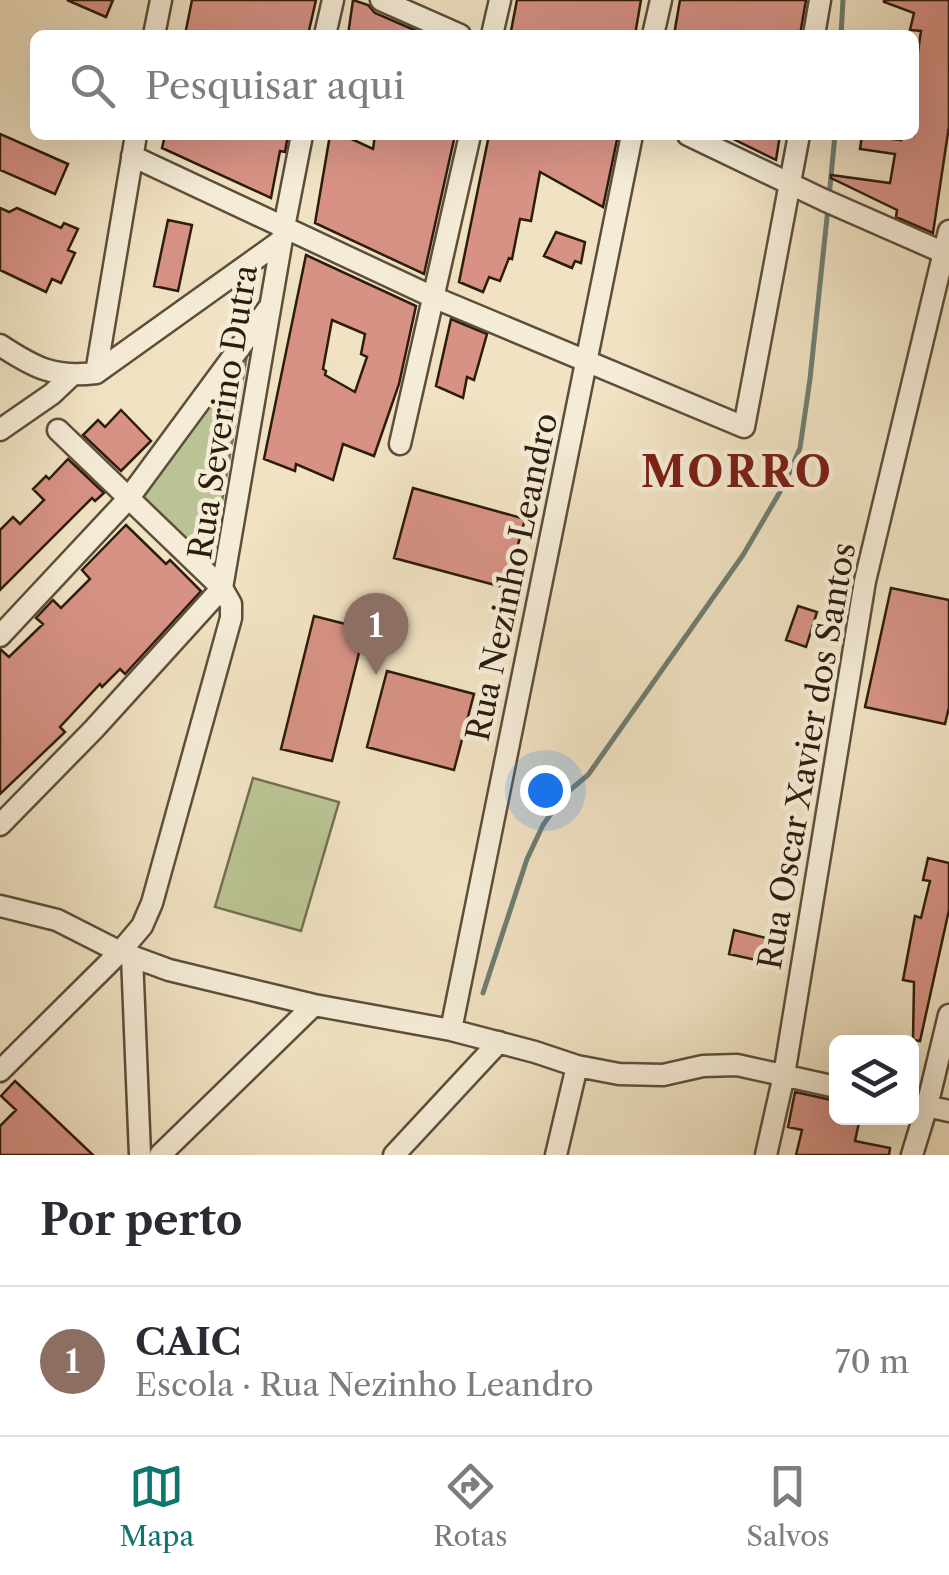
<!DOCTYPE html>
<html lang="pt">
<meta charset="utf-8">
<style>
body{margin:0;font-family:"Libre Caslon Text",serif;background:#f7f7f7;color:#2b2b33}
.controls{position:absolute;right:30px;bottom:30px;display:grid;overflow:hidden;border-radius:15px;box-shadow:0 10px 40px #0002}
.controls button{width:90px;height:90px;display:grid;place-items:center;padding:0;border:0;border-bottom:2px solid #e1e1e2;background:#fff;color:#2b2b33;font:50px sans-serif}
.you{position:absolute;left:545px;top:790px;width:35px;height:35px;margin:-25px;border:8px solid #fff;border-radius:50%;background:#1a73e8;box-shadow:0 0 0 15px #1a73e833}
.badge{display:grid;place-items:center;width:65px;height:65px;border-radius:50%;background:#0f766e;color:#fff;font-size:32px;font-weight:700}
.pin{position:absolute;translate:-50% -82px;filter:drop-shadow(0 2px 5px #0008)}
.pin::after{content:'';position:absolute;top:52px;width:35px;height:30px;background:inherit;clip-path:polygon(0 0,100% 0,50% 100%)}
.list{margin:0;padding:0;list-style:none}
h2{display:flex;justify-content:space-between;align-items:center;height:130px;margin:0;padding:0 40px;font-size:42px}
h2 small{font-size:32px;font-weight:400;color:#7c7c81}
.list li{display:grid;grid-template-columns:65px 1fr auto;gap:30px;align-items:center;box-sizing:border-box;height:150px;padding:0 40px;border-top:2px solid #e1e1e2}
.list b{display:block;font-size:38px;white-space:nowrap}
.list p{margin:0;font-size:32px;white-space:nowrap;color:#7c7c81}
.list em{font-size:32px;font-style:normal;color:#7c7c81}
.icon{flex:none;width:55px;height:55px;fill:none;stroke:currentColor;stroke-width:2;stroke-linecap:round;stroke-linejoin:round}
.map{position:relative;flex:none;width:949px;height:1155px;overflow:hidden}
.search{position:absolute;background:#fff;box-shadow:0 10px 40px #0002;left:30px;right:30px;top:30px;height:110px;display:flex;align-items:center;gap:25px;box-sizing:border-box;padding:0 35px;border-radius:15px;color:#7c7c81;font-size:38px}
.sheet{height:280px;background:#fff}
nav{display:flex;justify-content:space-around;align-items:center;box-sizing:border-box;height:140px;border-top:2px solid #e1e1e2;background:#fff;font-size:28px;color:#7c7c81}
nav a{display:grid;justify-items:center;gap:5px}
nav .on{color:#0f766e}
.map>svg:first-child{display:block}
</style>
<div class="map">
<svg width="949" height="1155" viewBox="0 0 949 1155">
<rect width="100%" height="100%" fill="#f0e2c2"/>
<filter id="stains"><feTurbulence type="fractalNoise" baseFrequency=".002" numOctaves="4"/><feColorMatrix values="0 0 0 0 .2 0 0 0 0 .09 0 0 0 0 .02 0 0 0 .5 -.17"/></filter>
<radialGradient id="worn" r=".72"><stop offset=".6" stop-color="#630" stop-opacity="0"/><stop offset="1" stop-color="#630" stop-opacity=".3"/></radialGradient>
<path fill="#bac393" stroke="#737050" stroke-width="2.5" d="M248,349L211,566L137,498Z
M253,778L339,802L301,931L215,907Z"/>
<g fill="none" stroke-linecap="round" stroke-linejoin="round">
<path stroke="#6e7d70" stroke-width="5" d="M841,35L843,0
M829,197L835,135
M483,993L527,859L543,825L564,795L588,775L743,555L784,485L800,448L810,379L828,208"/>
</g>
<path fill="#d79285" stroke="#2c1c0c" stroke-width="2.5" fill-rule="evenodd" d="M67,0H113L106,17Z
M192,0H316L308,35H185Z
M353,0L368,5L375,13L426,35H348Z
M517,0H641L635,35H521L511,31Z
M680,0H806L800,35H674Z
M884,0H949V126L933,233L896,217L897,210L831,178V175L890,183L895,154L860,149L862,135L901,140V135H914V79L921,31L910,30L914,13L884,2Z
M0,134L68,164L55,194L0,170Z
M165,135H288L285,152L280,151L271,198L162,148Z
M330,135H343L373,149L375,135H455L424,274L315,223Z
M489,135H618L603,207L540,172L531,221L520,219L512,259L509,258L500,281L489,277L483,292L459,282Z
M725,135H780L776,160Z
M0,208L9,212L17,208L61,228L64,223L78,229L68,250L75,253L61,283L52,279L46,292L0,270Z
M168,220L192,225L178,291L154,286Z
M556,232L585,242L581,263L575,261L572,268L544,256Z
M306,255L416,306L399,384L374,456L343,444L333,480L296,464L295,471L264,459ZM332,320L365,334L361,354L367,357L355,392L325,375L326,371L323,369Z
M451,319L487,334L474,380L467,377L463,398L436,386Z
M121,410L151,441L121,471L83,435L98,420L105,427Z
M68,459L104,493L95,501L92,498L0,590V530L13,517L20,524L44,500L33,489L46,476L49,479Z
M413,488L525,519L506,588L394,558Z
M126,525L166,564L170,560L201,591L125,674L120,669L102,687L100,684L60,727L65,732L0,794V649L9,657L43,624L36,618L53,600L61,608L90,579L82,570Z
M891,588L949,600V707L945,724L865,707Z
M798,606L817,612L806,647L786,640Z
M314,616L365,629L332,761L281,749Z
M387,671L474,694L454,770L367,747Z
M928,858L949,863V910L920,1041L913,1040L914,982L903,980L915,916L921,918L930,881L923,880Z
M734,930L770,939L765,962L729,954Z
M15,1081L93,1155H0V1126L16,1110L1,1096Z
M795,1092L836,1101V1118H860L855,1141L890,1148L889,1155H796L802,1130L788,1127Z"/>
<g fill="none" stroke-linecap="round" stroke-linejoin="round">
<g stroke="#5d4e3a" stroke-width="25">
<path id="minor" d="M381,0L460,35
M154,35L161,0
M325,35L333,0
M492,35L500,0
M653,35L661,0
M814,35L820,0
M688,135L824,200L949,255
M132,156L433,297L744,427L799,135
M0,345C35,368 54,378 96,373L282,240
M96,373L136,135
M0,430L52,394L71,376
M400,444L470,135
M0,636L128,499L268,309
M0,825L94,729L222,588L284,227L302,135
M0,906L57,920L120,952L169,970L314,1005L451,1030L535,1052L577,1066L619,1074L663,1075L703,1066L737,1065L836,1087
M132,956L140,1155
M451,1030L632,135
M0,1071L120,952L142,926L152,903L231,618V604L222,588L58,430
M912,1103L949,1111
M160,1155L314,1005
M394,1155L499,1042
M556,1155L577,1066
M766,1155L784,1075L865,581L949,231
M912,1155L927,1106L949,1015"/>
</g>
<use href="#minor" stroke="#f5ecd7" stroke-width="20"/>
</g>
<g text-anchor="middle" stroke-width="9" stroke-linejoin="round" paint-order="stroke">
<g font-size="32" fill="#2c1c0c" stroke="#f5ecd7">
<text transform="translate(223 412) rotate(-81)" y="11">Rua Severino Dutra</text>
<text transform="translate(512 577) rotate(-78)" y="11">Rua Nezinho Leandro</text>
<text transform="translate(807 756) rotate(-80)" y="11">Rua Oscar Xavier dos Santos</text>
</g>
<g font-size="42" font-weight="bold" letter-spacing="2.5" fill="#7a1f14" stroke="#f5ecd7">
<text x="737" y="487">MORRO</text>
</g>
</g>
<rect width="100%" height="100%" filter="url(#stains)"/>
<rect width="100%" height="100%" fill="url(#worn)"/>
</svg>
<div class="controls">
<button><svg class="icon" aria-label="layers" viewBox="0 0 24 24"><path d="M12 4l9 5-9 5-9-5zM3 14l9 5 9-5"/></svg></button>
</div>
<div class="you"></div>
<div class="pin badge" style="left:376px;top:675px;background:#8d6e63">1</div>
<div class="search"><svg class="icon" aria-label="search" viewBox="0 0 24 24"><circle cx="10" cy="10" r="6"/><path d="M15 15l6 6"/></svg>Pesquisar aqui</div>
</div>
<section class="sheet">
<h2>Por perto<small></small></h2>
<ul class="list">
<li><span class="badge" style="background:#8d6e63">1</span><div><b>CAIC</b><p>Escola · Rua Nezinho Leandro</p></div><em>70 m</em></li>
</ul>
</section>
<nav>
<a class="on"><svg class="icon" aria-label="map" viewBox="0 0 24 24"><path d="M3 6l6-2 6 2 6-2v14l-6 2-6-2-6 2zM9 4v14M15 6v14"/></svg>Mapa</a>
<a><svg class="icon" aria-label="directions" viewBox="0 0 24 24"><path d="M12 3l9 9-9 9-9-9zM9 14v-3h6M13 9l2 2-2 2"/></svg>Rotas</a>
<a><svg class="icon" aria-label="saved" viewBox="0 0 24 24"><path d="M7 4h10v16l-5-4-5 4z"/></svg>Salvos</a>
</nav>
